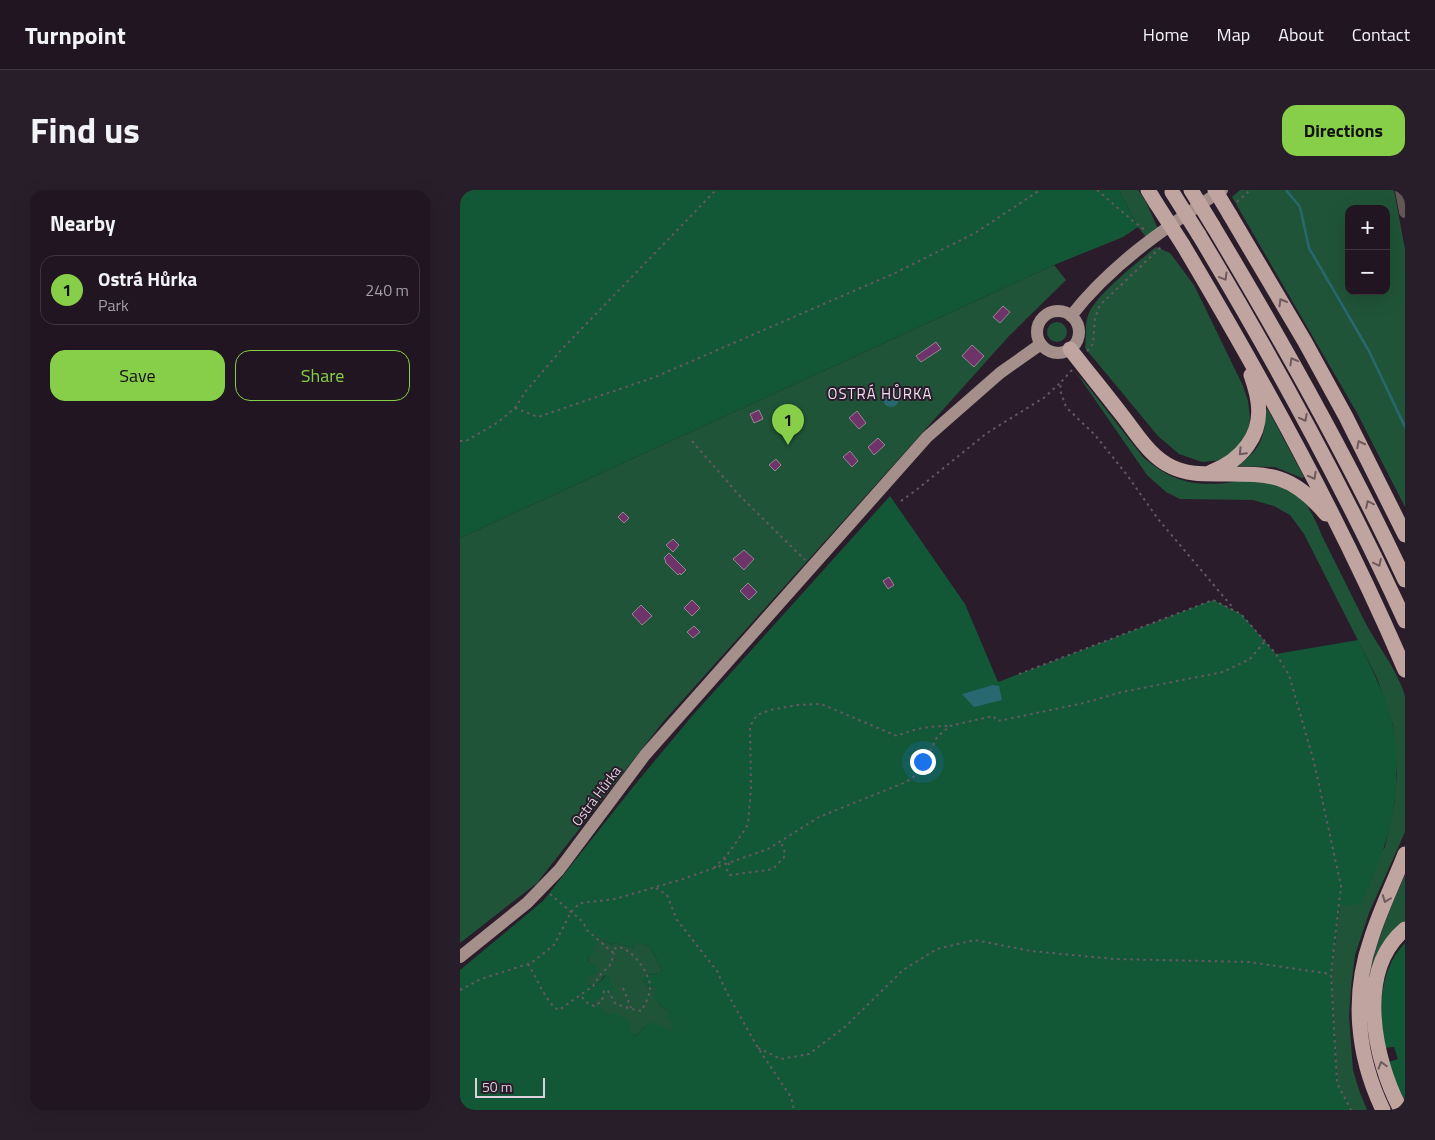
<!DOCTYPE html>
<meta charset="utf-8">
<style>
body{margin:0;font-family:"Titillium Web",sans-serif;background:#281e29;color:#f1f3f6}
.controls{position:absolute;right:15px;top:15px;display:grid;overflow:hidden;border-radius:10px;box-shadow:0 5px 20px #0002}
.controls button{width:45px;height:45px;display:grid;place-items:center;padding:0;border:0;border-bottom:1px solid #3d343e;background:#201520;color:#f1f3f6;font:25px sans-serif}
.scale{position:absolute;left:15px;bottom:12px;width:70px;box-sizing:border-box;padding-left:5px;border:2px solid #dcd2dc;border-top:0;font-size:14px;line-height:18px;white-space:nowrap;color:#dcd2dc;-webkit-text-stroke:4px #2a1c2a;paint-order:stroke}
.you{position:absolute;left:462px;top:571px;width:18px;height:18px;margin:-12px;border:4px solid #fff;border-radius:50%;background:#1a73e8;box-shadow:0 0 0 8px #1a73e833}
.badge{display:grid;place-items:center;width:32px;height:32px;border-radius:50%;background:#88cf49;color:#111;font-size:16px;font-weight:700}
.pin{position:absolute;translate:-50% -41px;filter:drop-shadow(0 1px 2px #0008)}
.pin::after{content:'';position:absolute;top:26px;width:18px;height:15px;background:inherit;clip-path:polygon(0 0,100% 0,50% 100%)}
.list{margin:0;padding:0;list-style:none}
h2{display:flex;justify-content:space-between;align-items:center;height:65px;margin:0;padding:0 20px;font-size:21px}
h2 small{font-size:16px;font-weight:400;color:#a29fa5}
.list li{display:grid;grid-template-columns:32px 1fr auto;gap:15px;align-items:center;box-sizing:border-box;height:70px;margin:0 10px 10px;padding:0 10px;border:1px solid #3d343e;border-radius:15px}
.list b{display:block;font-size:19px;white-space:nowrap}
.list p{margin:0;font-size:16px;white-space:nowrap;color:#a29fa5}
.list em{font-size:16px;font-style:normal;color:#a29fa5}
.actions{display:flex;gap:10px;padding:15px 20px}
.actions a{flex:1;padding:11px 0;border:1px solid #88cf49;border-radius:15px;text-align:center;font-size:18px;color:#88cf49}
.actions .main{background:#88cf49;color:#111}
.map{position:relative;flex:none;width:945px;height:920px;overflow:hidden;border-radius:15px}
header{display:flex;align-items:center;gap:30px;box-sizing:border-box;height:70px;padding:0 25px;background:#201520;border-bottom:1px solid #3d343e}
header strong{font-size:24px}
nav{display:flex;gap:28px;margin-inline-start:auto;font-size:18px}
.intro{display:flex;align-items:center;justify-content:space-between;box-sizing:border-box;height:120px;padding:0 30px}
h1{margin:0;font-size:35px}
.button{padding:12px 22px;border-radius:15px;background:#88cf49;color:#111;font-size:18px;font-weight:700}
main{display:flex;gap:30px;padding:0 30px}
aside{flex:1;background:#201520;border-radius:15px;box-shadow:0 5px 20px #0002}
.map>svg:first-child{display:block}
</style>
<header>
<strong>Turnpoint</strong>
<nav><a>Home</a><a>Map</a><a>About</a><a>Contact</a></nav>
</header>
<div class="intro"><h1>Find us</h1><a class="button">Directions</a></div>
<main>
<aside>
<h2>Nearby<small></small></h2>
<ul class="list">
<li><span class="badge">1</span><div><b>Ostrá Hůrka</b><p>Park</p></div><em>240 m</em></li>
</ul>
<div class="actions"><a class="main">Save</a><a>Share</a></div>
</aside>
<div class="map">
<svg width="945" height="920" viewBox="0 0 945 920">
<rect width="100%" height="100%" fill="#2a1c2a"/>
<path fill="#205438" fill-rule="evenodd" d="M659,0H678L686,12L698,39L686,47L678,37Z
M780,0H934L945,59V317L897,223L772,7ZM889,19H926V101H889Z
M696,57L710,63L734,95L783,196L788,211L790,228L788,245L780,259L762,270L742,272L719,264L698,246L625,158C627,146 624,133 629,123C637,104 679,71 696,57Z
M594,75L606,90L549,146L203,532L77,693L0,753V348Z
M587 142a10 10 0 1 1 20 0a10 10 0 1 1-20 0Z
M608,177L623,190L683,267C713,293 736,297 774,292C784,290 798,287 808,289C814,291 838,304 841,308C850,317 858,336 863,348C877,375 890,403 904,430C917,456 937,478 945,506V642L909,723L895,765L891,797L889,826L893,880L899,900L907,920H891L877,893L871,784L880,716L925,657L934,616L937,584L933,535L917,488L844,344L830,325L814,316L793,310L720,309L706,302L687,285L620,188Z
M807,218L844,287L842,288L815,277L778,276C803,257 804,247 807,218Z
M945,685V731C923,748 916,764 911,792L908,791C915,754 930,719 945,685Z
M136,747L142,749L152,755L154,753L175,758V751L190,757L202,780L199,783L187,785L186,795L196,798L199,815L208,821L215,830L214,843L184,837L175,846L148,825L132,818L135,810L142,803H153L145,785L138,794L126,796L129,766Z"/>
<path fill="#135836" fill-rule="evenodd" d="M0,0H659L678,37L663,47L594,75L0,348Z
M430,306L505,414L538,492L753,410L781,424L816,464L898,450C910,475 927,508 933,536C940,575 937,620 924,657C918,677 909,696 901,714L880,716L871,784L877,892L891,920H0V780L83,711L173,597L232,526ZM136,747L142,749L152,755L154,753L175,758L176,752L190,757L202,780L199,783L187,785L181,789L186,795L196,798L194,809L199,815L208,821L207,828L214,830L211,834L214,842L192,832L184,837L175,846L169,840L170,836L167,828L160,827L156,823L148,825L141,816L132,818L135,810L142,807L143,803H153L155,801L149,786L146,785L138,794L127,796L128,787L137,784V776L128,772L129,766H133L137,754Z
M945,753V911L938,898L929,872L938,869L934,857L924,858C919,822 918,781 945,753Z"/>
<path fill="#276871" d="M423 209a8 8 0 1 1 16 0a8 8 0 1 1-16 0Z
M533,495L539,496L542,510L514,517L502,504Z"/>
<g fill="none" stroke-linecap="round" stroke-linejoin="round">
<path stroke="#276871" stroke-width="2.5" d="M826,0L840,17L849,58L909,161L945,237"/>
</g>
<path fill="#6e3469" stroke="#988595" d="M543,116L550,122L540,133L533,127Z
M476,152L481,159L461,172L456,166Z
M512,155L524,166L514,177L502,166Z
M299,220L303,229L294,233L290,224Z
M397,221L406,233L399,239L389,228Z
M418,248L425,255L414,265L408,257Z
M390,261L398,271L392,277L383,267Z
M316,269L321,275L315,281L309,275Z
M163,322L169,328L164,333L158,327Z
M213,349L219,355L213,362L206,355Z
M284,360L294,369L284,380L273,369Z
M209,363L226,380L221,385L220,383L218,385L205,372L206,371L204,368Z
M429,387L434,395L428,399L423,391Z
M288,393L297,402L289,410L280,401Z
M232,410L240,418L232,426L224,418Z
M181,415L192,426L182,435L172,424Z
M234,436L240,442L233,448L227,442Z"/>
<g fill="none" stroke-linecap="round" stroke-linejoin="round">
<path stroke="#655865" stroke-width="2" stroke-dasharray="2.5 4" stroke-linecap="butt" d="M637,0L673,31L685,40
M777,12L790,0
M627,161L633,154L635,128L640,115L702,56
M612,180L601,192L600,200L606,217L635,245L667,285L698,329L774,419
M55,218L78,227L195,187L433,84L515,43L580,0
M0,251H6L37,233L55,218L66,201L102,159L256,0
M232,251L278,304L345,370
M441,311L455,301L527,243L585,207L601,192
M559,484L753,410L781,424L816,464L829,485L854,572L881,696L871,784L877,893L891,920
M264,668L269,674L267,680L270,685L308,680L314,678L325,666L324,658L320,652
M254,678L267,665L282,644L288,634L291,597L290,536L297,525L310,520L337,515L361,514L437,546C455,538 471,536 490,536
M196,698L207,705L217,730L257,781L266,801L298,858L331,907L334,920
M90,704L116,726L123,732L127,740L152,762H155V759L157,757C171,757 191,784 190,798C190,805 185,815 181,821C179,821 156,815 155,813C152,809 151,804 147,800L144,801L142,811L134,816L126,812L121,806
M68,774C75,784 88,817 99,820L133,796L140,785L151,774L154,763
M163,798L171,818
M0,800L21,789L71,773L94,755L111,722L120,713L155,709L223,689L308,659L359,627L446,592L460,582L477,547L490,536L533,526L537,531L548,529L624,513L662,502L763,482L790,469L805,451
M298,858L321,869L349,864L386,836L443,780L477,759L515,750L571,761L654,769L789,772L871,784"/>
<path stroke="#635856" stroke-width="12" d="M941,0L945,22"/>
<path stroke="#a58f8a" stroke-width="12" d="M577 142a21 21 0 1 1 42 0a21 21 0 1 1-42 0Z
M611,126C652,73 707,37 762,0
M0,767L67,713L99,680L185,565L467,247L540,183L581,154"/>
<path stroke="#c0a49f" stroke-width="15" d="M688,0L696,13
M770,25L845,152L886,227L945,345
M753,36C822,151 888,268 945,390
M739,45C814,170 884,298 945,431
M723,55C805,193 882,333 945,480
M610,159C627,181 645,203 662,225C677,244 690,267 712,277C727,284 741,284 757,284C809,284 830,282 866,324
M751,282C781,271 803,245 798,212C797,203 794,194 791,185
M923,920C897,866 891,806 911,749C920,720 934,692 945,664
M941,920C914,870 895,781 945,739"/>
<path stroke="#c0a49f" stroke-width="15" d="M731,0L753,36
M755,0L770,25
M712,2L739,45
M696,13L723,55"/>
</g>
<defs><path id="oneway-chevron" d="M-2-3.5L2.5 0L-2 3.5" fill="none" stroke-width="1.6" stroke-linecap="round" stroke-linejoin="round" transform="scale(1.25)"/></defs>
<g stroke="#6e595f">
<use href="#oneway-chevron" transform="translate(764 87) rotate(59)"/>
<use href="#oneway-chevron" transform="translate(822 112) rotate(-120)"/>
<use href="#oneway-chevron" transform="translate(833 171) rotate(-119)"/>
<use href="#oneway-chevron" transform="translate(844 228) rotate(62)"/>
<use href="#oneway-chevron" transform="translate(900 254) rotate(-117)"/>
<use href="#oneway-chevron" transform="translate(782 262) rotate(133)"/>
<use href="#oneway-chevron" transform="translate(853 286) rotate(62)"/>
<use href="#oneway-chevron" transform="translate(909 314) rotate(-116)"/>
<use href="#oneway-chevron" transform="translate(918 373) rotate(65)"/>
<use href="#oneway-chevron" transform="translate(926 709) rotate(111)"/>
<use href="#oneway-chevron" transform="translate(922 875) rotate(-106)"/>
</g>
<g text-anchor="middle" stroke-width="4" stroke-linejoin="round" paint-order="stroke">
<g font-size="14" fill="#dcd2dc" stroke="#2a1c2a">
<text transform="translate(136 606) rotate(-53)" y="5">Ostrá Hůrka</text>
</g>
<g font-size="15" letter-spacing="1" fill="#f0ddf0" stroke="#2a1c2a">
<text x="420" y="209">OSTRÁ HŮRKA</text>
</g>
</g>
</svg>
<div class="controls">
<button>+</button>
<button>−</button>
</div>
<div class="scale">50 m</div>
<div class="you"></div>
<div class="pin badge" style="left:328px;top:255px">1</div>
</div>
</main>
